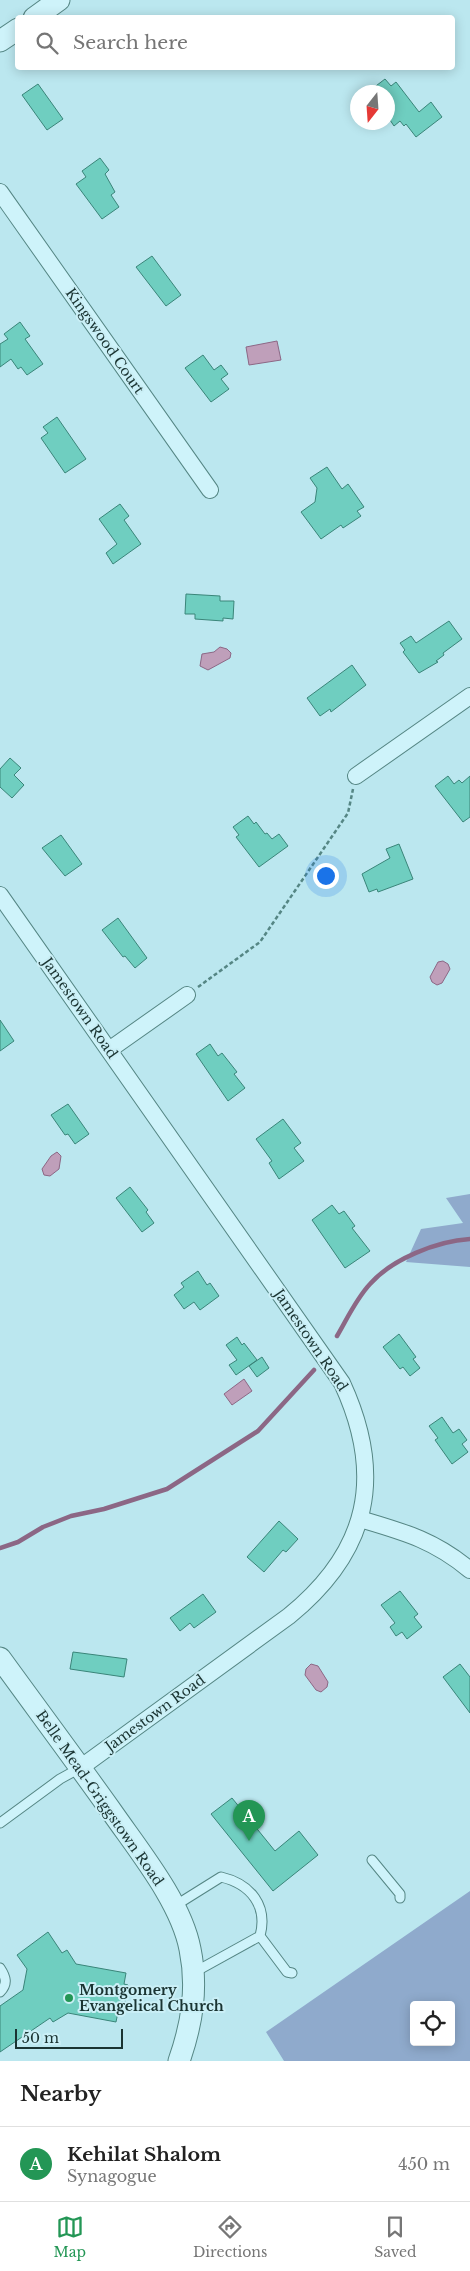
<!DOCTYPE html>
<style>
body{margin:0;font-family:"Libre Baskerville",serif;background:#f6f6f6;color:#222}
.controls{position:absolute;right:15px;bottom:15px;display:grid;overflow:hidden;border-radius:5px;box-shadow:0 2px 12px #0003}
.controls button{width:45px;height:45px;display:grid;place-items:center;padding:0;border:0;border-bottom:1px solid #e0e0e0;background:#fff;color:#222;font:25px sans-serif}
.compass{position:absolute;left:350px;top:85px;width:45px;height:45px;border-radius:50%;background:#fff;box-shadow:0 2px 12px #0003;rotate:197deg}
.scale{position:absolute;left:15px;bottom:12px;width:108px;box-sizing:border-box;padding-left:5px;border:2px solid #1a3432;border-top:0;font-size:14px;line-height:18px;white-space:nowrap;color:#1a3432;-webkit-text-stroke:4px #caeff6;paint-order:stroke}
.you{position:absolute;left:325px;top:875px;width:18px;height:18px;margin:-12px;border:4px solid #fff;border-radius:50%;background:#1a73e8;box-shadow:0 0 0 8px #1a73e833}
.badge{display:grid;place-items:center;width:32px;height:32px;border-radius:50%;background:#239655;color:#fff;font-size:16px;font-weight:700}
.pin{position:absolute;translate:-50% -41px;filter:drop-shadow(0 1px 2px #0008)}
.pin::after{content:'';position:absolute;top:26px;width:18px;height:15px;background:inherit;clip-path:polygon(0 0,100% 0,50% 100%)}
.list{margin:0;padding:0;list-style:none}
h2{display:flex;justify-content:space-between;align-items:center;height:65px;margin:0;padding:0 20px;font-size:21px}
h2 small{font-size:16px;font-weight:400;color:#767676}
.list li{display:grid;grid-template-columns:32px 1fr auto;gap:15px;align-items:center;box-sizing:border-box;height:75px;padding:0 20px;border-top:1px solid #e0e0e0}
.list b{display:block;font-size:19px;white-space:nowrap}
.list p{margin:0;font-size:16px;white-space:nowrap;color:#767676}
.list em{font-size:16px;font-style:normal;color:#767676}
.icon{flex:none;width:28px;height:28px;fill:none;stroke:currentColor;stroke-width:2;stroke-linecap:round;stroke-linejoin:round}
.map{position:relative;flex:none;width:470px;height:2061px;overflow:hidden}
.search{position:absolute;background:#fff;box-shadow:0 2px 12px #0003;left:15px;right:15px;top:15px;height:55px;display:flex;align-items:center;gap:12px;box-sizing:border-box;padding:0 18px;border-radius:5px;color:#767676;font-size:19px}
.sheet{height:140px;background:#fff}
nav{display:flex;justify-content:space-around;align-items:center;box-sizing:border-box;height:70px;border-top:1px solid #e0e0e0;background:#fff;font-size:14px;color:#767676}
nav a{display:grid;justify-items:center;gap:2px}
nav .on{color:#239655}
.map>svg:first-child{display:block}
</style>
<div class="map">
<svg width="470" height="2061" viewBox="0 0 470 2061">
<rect width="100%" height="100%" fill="#bbe7ef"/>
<path fill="#8faacc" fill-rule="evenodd" d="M470,1194V1267L406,1262L421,1229L463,1223L446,1198Z
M470,1891V2061H284L266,2032ZM414,2005H451V2042H414Z"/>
<path fill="#bf9fba" stroke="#8c6785" d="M277,341L281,360L249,365L246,347Z
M220,647L227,649L231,653L230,658L208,670L200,666L202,654L214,652Z
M443,961L448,964L450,969L442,983L437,985L432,982L430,977L438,962Z
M57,1152L61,1156L59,1169L50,1176L44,1175L42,1169L51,1156Z
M244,1379L252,1391L232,1405L224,1394Z
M311,1664L318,1666L328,1682L327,1687L321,1692L316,1690L305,1675L306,1669Z"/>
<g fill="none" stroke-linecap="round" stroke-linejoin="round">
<path stroke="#8c6785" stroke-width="4.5" d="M337,1336C347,1319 356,1299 370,1284C392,1259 437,1241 470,1239
M0,1548L18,1542L43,1527L71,1516L104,1509L167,1489L258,1431L314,1370"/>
</g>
<path fill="#6fcec0" stroke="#3a8579" d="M385,79L391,86L396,82L419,112L431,102L442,117L416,137L406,124L404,126L400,121L394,126L388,117V92H368Z
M38,84L63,119L47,130L22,95Z
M100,158L109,170L105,174L115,192L111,195L119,207L102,219L76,184L86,177L82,171Z
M152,256L181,295L166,306L136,267Z
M20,322L30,336L25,339L43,364L27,375L21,367L18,369L11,359L0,367V344L8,339L4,334Z
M203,355L214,370L221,365L228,374L221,379L229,389L211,402L185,368Z
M57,417L86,459L65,473L41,438L48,433L43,427Z
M327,467L342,489L348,484L364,507L357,511L361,516L343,528L341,525L321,539L301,512L315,502L317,488L310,478Z
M120,504L129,516L124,520L141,544L113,564L106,553L117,544L99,519Z
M186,594L220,596V601H234L233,619L223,618V621L195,619V614H185Z
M449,621L462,639L443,653L444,655L436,661L438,662L419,673L403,652L405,650L400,643L411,636L416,643Z
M352,665L366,685L331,712L330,709L320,716L307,698Z
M10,758L21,768L14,775L24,785L12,798L0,787V769Z
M448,776L454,784L459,780L462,783L470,776V817L463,822L435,786Z
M248,816L254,824L256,822L265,834L267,833L272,839L279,834L288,846L259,867L236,837L239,835L233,827Z
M61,835L82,864L65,876L42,848Z
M399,844L413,879L378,892L377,889L369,892L362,874L390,858L386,849Z
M118,918L147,958L135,968L125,956L123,957L102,930Z
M0,1020L14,1041L0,1051Z
M210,1044L218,1056L222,1053L237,1072L234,1074L245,1088L228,1101L196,1054Z
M68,1104L89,1134L75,1144L68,1134L65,1135L51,1115Z
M283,1119L301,1143L294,1148L304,1161L279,1179L269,1163L272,1161L256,1139Z
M130,1187L148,1210L146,1212L154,1223L142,1232L116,1198Z
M332,1205L339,1214L344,1211L355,1226L352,1228L370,1251L345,1268L312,1220Z
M198,1271L207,1285L210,1283L219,1296L200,1310L194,1302L184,1309L174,1295L184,1287L181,1283Z
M399,1334L416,1357L413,1359L420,1368L410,1376L403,1367L400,1369L383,1347Z
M237,1337L242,1345L244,1343L257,1360L236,1375L229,1365L237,1360L226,1345Z
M262,1357L269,1368L257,1377L249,1366Z
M442,1417L453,1433L459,1429L467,1440L462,1444L468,1452L452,1464L435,1440L438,1438L429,1426Z
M279,1521L298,1539L286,1552L283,1550L264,1572L247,1557Z
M400,1591L418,1614L414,1617L422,1627L407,1639L402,1632L396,1636L390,1627L395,1623L381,1605Z
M203,1594L216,1612L194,1628L190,1623L180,1631L170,1618Z
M73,1652L127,1659L124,1677L70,1669Z
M460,1664L470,1677V1713L443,1677Z
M232,1798L275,1851L299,1831L318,1855L273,1891L211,1814Z
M48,1932L62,1953L67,1950L76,1964L126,1973L124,1984L128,1985L123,2012H118L116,2022L68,2013L53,2022L50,2018L0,2052V2006L23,1990L27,1969L17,1955Z"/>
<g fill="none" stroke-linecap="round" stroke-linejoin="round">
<g stroke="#558684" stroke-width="11">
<path id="service" d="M0,1823L60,1779L80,1768
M372,1860L400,1894V1898
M175,1908L181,1902L221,1877C251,1884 268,1906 260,1936L193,1973
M260,1936L287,1972L292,1973
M0,1968C6,1977 8,1984 0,1992"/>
</g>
<g stroke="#558684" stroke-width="18">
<path id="minor" d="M0,192L210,490
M356,776L470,696
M0,895L342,1383C385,1476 369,1551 289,1616L80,1768
M109,1050L187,995
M360,1519C404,1532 434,1540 470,1570"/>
</g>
<g stroke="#558684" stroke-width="23">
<path id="tertiary" d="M34,18L59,0
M0,41L18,29
M0,1658C37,1709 75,1760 112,1812C139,1851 181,1902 190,1949C198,1988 192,2024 179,2061"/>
</g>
<path stroke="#558684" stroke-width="2.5" stroke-dasharray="4 2.5" stroke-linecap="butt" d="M198,987L260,942L348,813L353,789"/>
<use href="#service" stroke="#cef3fa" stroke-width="9"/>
<use href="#minor" stroke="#cef3fa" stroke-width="16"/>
<use href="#tertiary" stroke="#cef3fa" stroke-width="21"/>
</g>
<circle fill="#239655" stroke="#caeff6" stroke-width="2" cx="69" cy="1998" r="5"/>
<g text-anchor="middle" stroke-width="4" stroke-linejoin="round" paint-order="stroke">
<g font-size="14" fill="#1a3432" stroke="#caeff6">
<text transform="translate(105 341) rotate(55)" y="5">Kingswood Court</text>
<text transform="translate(80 1008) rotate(55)" y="5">Jamestown Road</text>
<text transform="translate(311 1340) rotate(56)" y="5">Jamestown Road</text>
<text transform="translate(155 1713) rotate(-36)" y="5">Jamestown Road</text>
<text transform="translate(100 1798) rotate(55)" y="5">Belle Mead-Griggstown Road</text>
</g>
<g font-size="14" font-weight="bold" fill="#1a3432" stroke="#caeff6" text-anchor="start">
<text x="79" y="1995">Montgomery<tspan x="79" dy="16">Evangelical Church</tspan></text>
</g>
</g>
</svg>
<div class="controls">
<button><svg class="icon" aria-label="locate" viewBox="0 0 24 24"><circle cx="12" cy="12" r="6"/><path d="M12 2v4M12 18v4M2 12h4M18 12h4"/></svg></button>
</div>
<svg class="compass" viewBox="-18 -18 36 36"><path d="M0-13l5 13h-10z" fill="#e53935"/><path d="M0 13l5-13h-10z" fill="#767676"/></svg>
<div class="scale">50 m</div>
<div class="you"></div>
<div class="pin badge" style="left:249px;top:1841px">A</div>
<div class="search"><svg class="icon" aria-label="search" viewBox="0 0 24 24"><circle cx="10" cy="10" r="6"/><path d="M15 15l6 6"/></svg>Search here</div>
</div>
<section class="sheet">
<h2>Nearby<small></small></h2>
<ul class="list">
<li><span class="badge">A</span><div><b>Kehilat Shalom</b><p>Synagogue</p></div><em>450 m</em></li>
</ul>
</section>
<nav>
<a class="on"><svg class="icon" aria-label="map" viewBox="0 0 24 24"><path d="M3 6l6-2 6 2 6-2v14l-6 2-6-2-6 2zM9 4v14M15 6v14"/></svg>Map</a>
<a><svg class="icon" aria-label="directions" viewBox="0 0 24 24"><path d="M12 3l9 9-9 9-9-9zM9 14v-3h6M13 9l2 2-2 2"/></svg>Directions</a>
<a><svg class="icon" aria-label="saved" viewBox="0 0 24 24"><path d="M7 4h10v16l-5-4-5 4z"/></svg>Saved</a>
</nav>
